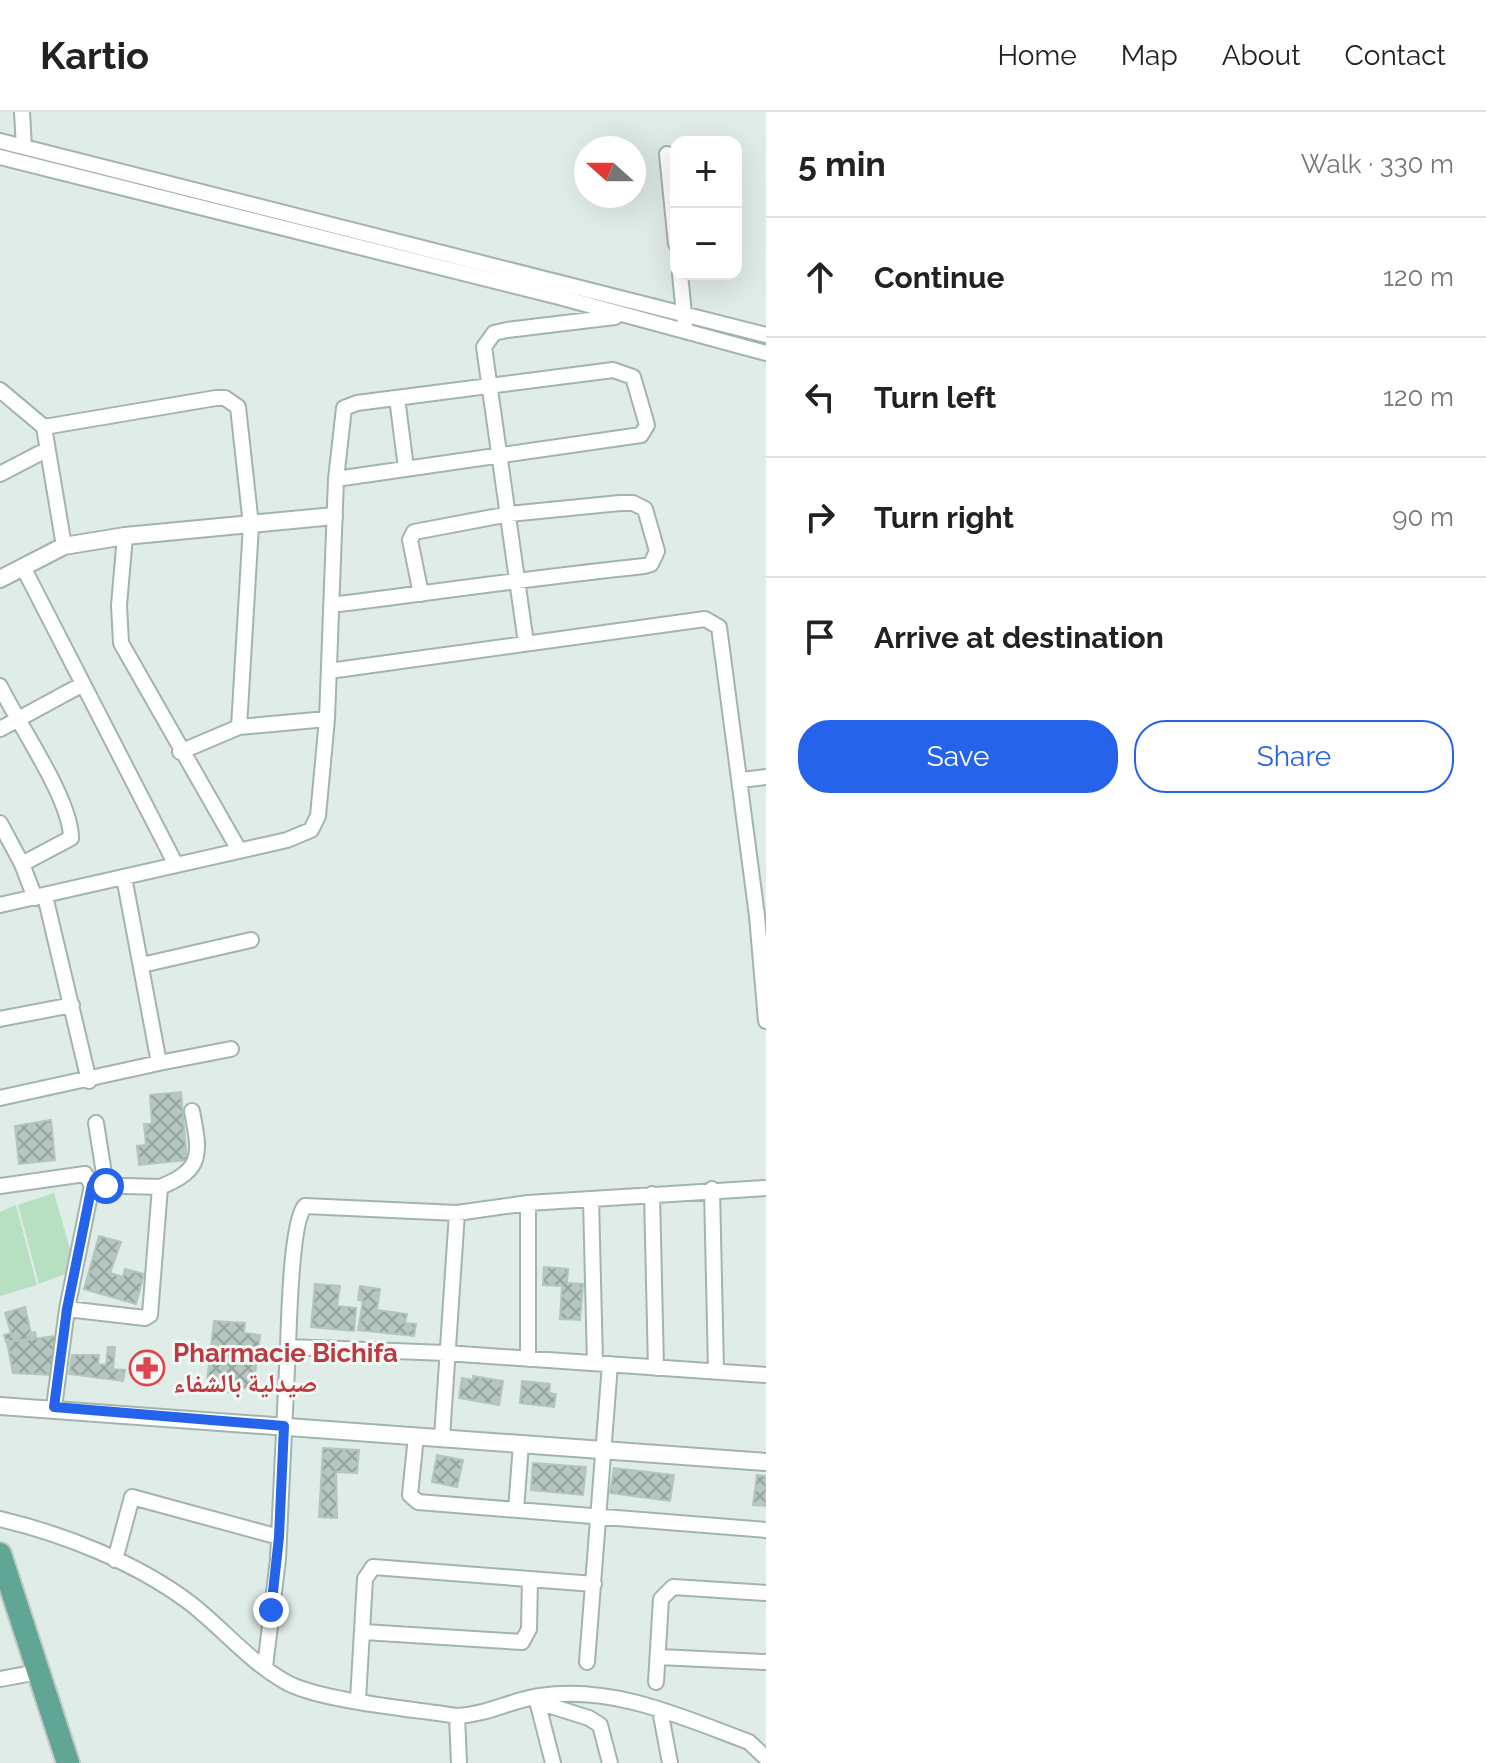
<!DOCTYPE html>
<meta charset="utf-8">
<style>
body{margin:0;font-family:Raleway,"Noto Naskh Arabic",sans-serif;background:#f2f2f2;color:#222}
.controls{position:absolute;right:24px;top:24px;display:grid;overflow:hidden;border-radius:16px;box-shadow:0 8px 32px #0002}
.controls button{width:72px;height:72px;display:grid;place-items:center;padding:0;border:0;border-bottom:2px solid #e0e0e0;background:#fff;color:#222;font:40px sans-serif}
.compass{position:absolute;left:574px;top:24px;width:72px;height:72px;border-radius:50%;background:#fff;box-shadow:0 8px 32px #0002;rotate:291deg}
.stop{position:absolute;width:24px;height:24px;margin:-18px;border:6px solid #2563eb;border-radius:50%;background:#fff}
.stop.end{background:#2563eb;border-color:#fff;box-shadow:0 2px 8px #0008}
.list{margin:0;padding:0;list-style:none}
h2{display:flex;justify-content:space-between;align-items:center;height:104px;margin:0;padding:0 32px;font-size:34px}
h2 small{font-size:26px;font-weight:400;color:#767676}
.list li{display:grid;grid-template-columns:52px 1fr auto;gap:24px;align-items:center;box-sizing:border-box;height:120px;padding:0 32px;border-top:2px solid #e0e0e0}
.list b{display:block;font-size:30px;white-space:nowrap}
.list em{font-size:26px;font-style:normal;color:#767676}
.actions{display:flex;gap:16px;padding:24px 32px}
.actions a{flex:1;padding:18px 0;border:2px solid #2563eb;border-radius:32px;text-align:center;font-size:28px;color:#2563eb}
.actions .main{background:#2563eb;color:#fff}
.icon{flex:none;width:44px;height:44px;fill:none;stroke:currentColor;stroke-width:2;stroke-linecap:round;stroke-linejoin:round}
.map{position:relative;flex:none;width:766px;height:1651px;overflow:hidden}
header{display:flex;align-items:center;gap:48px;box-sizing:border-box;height:112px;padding:0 40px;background:#fff;border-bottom:2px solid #e0e0e0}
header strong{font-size:38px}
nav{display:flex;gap:44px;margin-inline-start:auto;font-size:28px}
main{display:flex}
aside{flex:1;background:#fff}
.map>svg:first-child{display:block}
</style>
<header>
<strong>Kartio</strong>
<nav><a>Home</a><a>Map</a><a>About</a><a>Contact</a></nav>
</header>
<main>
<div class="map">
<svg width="766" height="1651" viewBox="0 0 766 1651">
<defs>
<pattern id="building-cross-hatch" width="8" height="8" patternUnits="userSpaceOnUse" patternTransform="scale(2)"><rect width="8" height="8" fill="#b5c7c0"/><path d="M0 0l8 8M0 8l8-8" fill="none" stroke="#93a39d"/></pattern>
</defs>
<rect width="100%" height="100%" fill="#e0ece7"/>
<path fill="#b7dfc2" d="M54,1081L76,1158L39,1172L18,1093Z
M16,1093L37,1173L0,1184V1100Z"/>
<path fill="url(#building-cross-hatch)" stroke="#b2c6be" stroke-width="2" d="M181,980L187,1048L139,1053L137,1034L146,1033L144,1012H152L150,983Z
M51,1008L55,1048L19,1052L15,1014Z
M99,1124L121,1130L110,1161L123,1165L125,1157L144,1162L136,1192L84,1177Z
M544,1155L568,1157L567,1171L583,1172L580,1208L560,1207L562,1174L543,1173Z
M315,1172L340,1174L337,1194L356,1196L354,1219L311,1215Z
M360,1174L380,1177L377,1198L407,1202L405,1211L416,1212L414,1224L358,1218L363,1189L358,1188Z
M25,1195L31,1221L35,1220L36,1226L6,1230L4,1223L11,1221L5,1201Z
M214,1209L245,1211L244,1221L260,1223L253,1277L235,1275L234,1281L206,1278Z
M57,1224L53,1263L13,1261L7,1230Z
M108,1235H115L113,1257L125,1258L123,1269L69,1262L72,1243H99L98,1252L106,1253Z
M473,1264L503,1269L499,1293L459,1286L462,1266L473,1268Z
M522,1269L550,1272L549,1281L556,1282L554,1295L520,1291Z
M323,1336L359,1338L357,1361L336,1360L337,1406L319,1405Z
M437,1343L463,1348L457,1375L432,1370Z
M533,1351L586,1355L583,1383L531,1378Z
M614,1356L674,1363L670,1389L610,1381Z
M757,1363L766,1364V1394L753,1393Z"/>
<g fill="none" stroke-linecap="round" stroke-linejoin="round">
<g stroke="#a2b4ae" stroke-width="18">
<path id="minor" d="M22,0L24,35
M0,29L766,223
M667,42L676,132
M0,45L559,185L766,241
M680,162L685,212
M0,278L44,315L64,434
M397,286L406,356
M44,315L216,286H225L238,295L251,413L239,615
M0,362L46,338
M125,424L119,493L121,531L239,738
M23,455L175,751
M331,493C436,480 539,465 644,454L651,452L657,439L645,397L633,391H620L509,402L414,420L410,428L421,482
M526,531L484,235L494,221L507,218L615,205
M329,559L705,507L719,515L757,804L766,909
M0,574C18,612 71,687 71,726L22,752L0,711
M0,617L83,572
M180,640L239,615L327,607
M741,668L766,665
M22,752L35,786
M45,784L89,969
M0,793L287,728L311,718L318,704L327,607L336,367L344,296L357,291L613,258L633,265L647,313L641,323L336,367
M142,853L251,828
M0,907L72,893
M159,951L231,937
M0,986L159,951L124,765
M96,1011L106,1074
M0,1074L85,1062L92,1073
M160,1075C204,1058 200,1041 192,999
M712,1077L716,1259
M652,1082L656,1256
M591,1087L595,1251
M288,1235C289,1210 291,1109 305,1094L457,1101L528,1091L766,1076
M528,1247V1091
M54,1295L67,1197L92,1073L160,1075L150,1203L145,1206L67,1197
M416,1324L410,1383L418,1390L766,1418
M442,1325L457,1101
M516,1398L521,1332
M0,1407C64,1422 137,1451 190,1491C221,1515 249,1549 284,1569C317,1589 414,1597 457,1604C490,1602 511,1588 540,1584C613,1573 682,1605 749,1630L766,1646
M115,1448L132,1385L279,1425
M364,1520L522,1530L529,1517L530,1467
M659,1545L766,1550
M587,1550L610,1252
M265,1555L278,1447L288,1235L446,1241L766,1263
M0,1567L38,1560
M656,1570L661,1487L673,1475L766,1481
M536,1585L553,1651
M358,1588L365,1467L373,1455L594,1472
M538,1590L589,1606L600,1613L610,1651
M660,1598L670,1651
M457,1604L459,1651"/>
</g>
<g stroke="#a2b4ae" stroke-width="20">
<path id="tertiary" d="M0,467L64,434L125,424L334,404
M0,1294L766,1350"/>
</g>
<g stroke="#c0c9c7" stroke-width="26">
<path id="primary" d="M0,1442L68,1651"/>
</g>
<use href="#minor" stroke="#fff" stroke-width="14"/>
<use href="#tertiary" stroke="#fff" stroke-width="16"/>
<use href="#primary" stroke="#61a594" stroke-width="22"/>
</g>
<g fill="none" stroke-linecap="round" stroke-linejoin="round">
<path stroke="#2563eb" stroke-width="10" d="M106,1074L92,1073L67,1197L54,1295L284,1314L279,1425L271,1498"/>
</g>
<defs>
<g id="pharmacy-ring" transform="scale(1.8)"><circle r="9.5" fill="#f1f9f5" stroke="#e0444e" stroke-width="1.5"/><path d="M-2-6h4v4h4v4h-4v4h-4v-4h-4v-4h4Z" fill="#e0444e"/></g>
</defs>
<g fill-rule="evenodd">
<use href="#pharmacy-ring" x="147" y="1256"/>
</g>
<g text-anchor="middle" stroke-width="6" stroke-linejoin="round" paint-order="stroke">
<g font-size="26" font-weight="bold" fill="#be3a42" stroke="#f1f9f5" text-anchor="start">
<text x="173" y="1250">Pharmacie Bichifa<tspan x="173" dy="30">صيدلية بالشفاء</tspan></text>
</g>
</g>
</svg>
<div class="controls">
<button>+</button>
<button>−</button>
</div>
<svg class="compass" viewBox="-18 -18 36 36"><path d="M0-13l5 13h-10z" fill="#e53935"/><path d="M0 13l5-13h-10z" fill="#767676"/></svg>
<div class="stop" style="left:106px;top:1074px"></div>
<div class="stop end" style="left:271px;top:1498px"></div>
</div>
<aside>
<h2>5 min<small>Walk · 330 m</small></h2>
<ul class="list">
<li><svg class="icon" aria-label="ahead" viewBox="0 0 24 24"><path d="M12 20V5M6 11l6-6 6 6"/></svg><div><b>Continue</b></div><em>120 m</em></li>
<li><svg class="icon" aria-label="left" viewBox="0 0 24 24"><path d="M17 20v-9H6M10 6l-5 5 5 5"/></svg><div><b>Turn left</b></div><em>120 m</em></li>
<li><svg class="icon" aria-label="right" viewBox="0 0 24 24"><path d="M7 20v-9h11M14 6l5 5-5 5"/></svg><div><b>Turn right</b></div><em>90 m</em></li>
<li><svg class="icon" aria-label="arrive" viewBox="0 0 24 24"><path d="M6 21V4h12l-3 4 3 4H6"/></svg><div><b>Arrive at destination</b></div></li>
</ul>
<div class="actions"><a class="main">Save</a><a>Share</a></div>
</aside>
</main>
